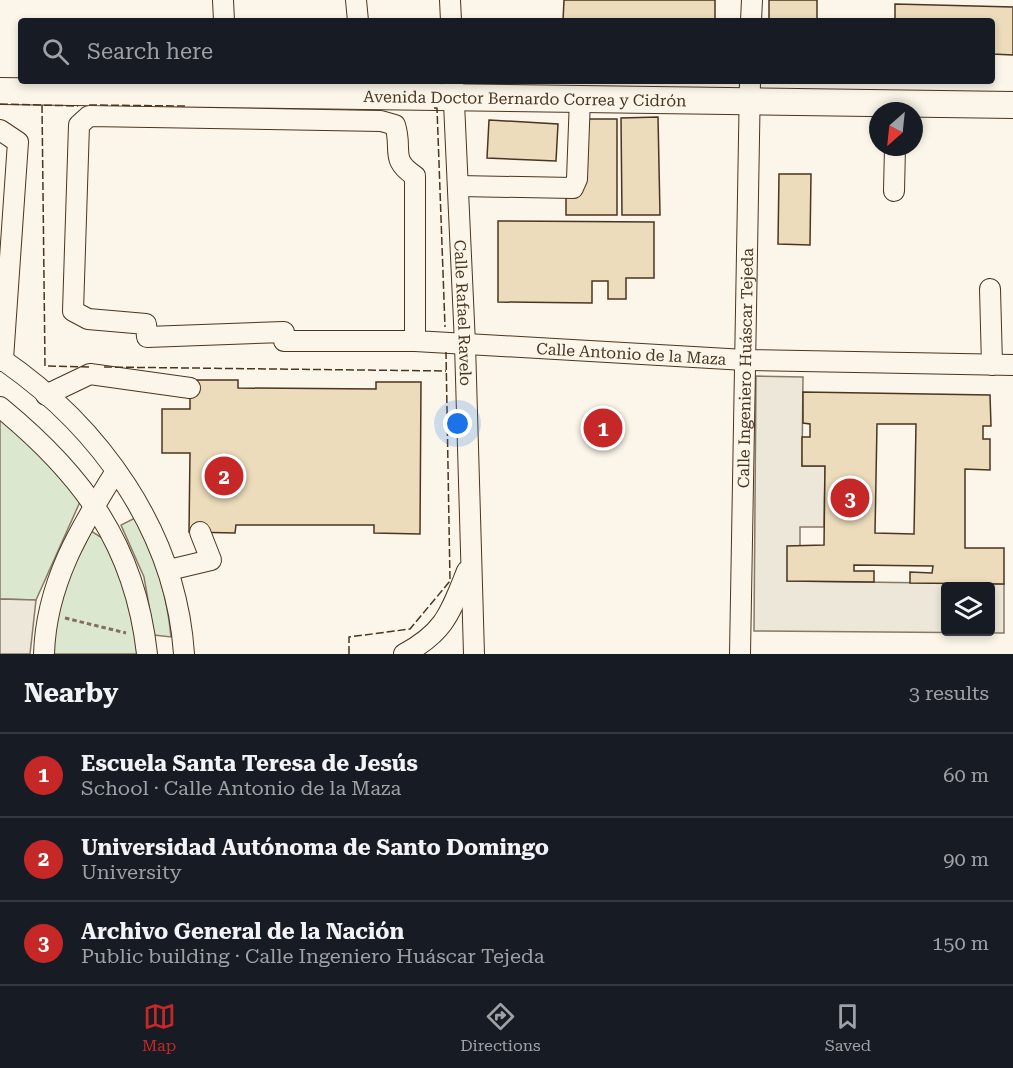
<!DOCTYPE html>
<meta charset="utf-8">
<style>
body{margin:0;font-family:"Roboto Serif",serif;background:#242831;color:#f1f3f6}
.controls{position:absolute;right:18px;bottom:18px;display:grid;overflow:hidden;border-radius:6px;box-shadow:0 3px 9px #0003}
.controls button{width:54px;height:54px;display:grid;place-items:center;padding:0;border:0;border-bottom:2px solid #363941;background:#171b24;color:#f1f3f6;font:30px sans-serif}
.compass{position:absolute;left:869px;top:102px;width:54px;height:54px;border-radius:50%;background:#171b24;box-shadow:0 3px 9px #0003;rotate:207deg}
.you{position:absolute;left:458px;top:424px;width:21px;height:21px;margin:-15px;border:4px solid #fff;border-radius:50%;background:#1a73e8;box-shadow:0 0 0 9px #1a73e833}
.badge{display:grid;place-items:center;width:39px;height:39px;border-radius:50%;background:#c62828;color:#fff;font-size:20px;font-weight:700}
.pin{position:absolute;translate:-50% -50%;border:3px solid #fff;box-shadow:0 2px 6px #0006}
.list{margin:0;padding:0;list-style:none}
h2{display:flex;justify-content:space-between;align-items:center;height:78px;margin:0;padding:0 24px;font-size:26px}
h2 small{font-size:20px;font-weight:400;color:#9ea1a6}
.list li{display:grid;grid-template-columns:39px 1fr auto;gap:18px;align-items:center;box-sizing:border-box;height:84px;padding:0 24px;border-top:2px solid #363941}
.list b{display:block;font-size:22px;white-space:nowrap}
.list p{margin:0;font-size:20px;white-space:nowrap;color:#9ea1a6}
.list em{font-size:20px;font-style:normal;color:#9ea1a6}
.icon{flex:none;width:33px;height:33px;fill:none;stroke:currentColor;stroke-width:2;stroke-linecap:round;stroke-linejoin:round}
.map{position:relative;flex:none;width:1013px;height:654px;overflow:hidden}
.search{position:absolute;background:#171b24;box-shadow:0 3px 9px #0003;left:18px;right:18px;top:18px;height:66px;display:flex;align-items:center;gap:15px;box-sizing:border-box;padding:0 21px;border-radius:6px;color:#9ea1a6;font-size:22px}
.sheet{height:330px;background:#171b24}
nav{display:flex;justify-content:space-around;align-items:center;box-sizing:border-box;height:84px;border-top:2px solid #363941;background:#171b24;font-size:16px;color:#9ea1a6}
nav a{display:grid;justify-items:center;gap:3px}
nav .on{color:#c62828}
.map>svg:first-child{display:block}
.green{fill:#dce7d0;stroke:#887966;stroke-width:1.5}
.parking{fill:#ede7d9;stroke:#887966;stroke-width:1.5;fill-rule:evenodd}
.building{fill:#ecdcbc;stroke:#4a3520;stroke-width:1.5;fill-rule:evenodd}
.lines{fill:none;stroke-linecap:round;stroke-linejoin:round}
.minor-casing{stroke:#4a3520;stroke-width:22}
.major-casing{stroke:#4a3520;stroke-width:28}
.path{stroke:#7f6f5c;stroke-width:3;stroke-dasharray:4.5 3;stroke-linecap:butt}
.minor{stroke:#fbf6e9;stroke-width:20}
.major{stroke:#fbf6e9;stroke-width:26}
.fence{stroke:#4a3520;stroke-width:1.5;stroke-dasharray:8 3;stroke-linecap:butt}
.labels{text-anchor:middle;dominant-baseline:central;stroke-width:4.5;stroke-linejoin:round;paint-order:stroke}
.street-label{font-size:16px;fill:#4a3520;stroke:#fbf6e9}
</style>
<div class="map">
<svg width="1013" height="654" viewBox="0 0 1013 654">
<rect width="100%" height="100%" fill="#fbf6e9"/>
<!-- green -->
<path class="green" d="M0,419L84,493L36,600L0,599Z
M137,517C155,555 167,594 171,637L154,635L144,577L121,525Z
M82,525L102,538L122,576L135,621L138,654H44Z"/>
<!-- parking -->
<path class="parking" d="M756,376L803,377L802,466H825L824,527H800V546L787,581L1004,584V633L754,631ZM946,586H990V632H946Z
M0,599L36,600L30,654H0Z"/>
<!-- building -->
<path class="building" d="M564,0H715V21H563Z
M769,0H817V21H769Z
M895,4L1013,7V55L992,54V21H895Z
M658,117L660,215H622L621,118Z
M584,119H617V215H566V194L580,195V125Z
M489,120L558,124L556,161L487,158Z
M779,174H811L810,245L778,244Z
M498,221L654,222V278H626V299H608V281H592V303L498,302Z
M190,380H238V388L376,389V382H421L420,534L374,533V525H236L235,533L189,532L190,453H162V409H190Z
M803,392L990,395L991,426H983V439H990V470L965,469V548H1004V584L910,583V572L932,573L933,566L854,565V571H874V582L787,581V546L824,545L825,466H802V437H810V424L803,423ZM877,424H916L914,534L875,533Z"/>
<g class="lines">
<defs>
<g id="minor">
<path d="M223,0L224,21"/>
<path d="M356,0L358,21"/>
<path d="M450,0L451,21"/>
<path d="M751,21L752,0"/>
<path id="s1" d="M453,81L465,344L474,654"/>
<path d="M0,130L18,142L3,359L0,361"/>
<path d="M458,186L573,188L577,179L580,98"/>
<path d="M894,191L895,147"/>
<path d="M990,289L992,365"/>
<path id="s2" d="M415,341V176C389,159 403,150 395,125L381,121L89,116L79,125L73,311L88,319L146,324L147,337L284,332V341H415L745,360L1013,365"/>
<path d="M0,358C100,426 176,532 184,654"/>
<path d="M46,395L90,374L190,388"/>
<path d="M0,407C83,475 135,545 147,654"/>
<path d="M169,570L211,560L200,532"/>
<path d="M44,654C46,584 80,528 116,471"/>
<path d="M404,654C445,632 450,613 467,571"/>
<path id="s3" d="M740,654L750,81"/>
</g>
<g id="major">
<path id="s4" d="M0,91L1013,105"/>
</g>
</defs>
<!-- minor casing -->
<use href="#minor" class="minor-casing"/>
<!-- major casing -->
<use href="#major" class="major-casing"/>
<!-- path -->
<path class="path" d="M65,618L126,633"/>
<!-- minor -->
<use href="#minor" class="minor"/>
<!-- major -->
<use href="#major" class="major"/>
<!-- fence -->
<path class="fence" d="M0,104L78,106
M42,105L45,366L89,367
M89,105L185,106
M434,108H437L445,327
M104,367L446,371
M349,654V637L410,629L450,581L446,352"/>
</g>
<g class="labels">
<!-- street labels -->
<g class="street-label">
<text stroke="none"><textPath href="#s4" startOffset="525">Avenida Doctor Bernardo Correa y Cidrón</textPath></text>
<text stroke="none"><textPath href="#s1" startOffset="232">Calle Rafael Ravelo</textPath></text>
<text stroke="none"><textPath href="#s2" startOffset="1311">Calle Antonio de la Maza</textPath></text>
<text stroke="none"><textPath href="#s3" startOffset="286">Calle Ingeniero Huáscar Tejeda</textPath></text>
</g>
</g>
</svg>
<div class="controls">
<button><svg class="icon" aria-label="layers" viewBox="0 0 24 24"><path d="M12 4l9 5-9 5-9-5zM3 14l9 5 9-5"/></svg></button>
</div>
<svg class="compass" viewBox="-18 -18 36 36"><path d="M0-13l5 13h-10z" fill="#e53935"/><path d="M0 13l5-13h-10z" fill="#9ea1a6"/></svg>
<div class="you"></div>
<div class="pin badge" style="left:603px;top:428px">1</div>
<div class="pin badge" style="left:224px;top:476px">2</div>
<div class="pin badge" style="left:850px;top:498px">3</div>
<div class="search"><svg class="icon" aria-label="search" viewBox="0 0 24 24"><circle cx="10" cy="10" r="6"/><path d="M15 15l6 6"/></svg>Search here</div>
</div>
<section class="sheet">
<h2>Nearby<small>3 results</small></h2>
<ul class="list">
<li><span class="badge">1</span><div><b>Escuela Santa Teresa de Jesús</b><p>School · Calle Antonio de la Maza</p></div><em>60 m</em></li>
<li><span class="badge">2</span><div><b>Universidad Autónoma de Santo Domingo</b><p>University</p></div><em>90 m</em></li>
<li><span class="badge">3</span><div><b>Archivo General de la Nación</b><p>Public building · Calle Ingeniero Huáscar Tejeda</p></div><em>150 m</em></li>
</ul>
</section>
<nav>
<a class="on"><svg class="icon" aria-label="map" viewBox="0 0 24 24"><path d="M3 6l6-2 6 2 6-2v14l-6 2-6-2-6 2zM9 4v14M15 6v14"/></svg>Map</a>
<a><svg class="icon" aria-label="directions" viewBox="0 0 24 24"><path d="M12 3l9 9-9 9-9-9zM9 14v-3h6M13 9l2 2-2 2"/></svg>Directions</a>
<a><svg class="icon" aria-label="saved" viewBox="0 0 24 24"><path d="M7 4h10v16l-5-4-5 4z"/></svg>Saved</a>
</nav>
